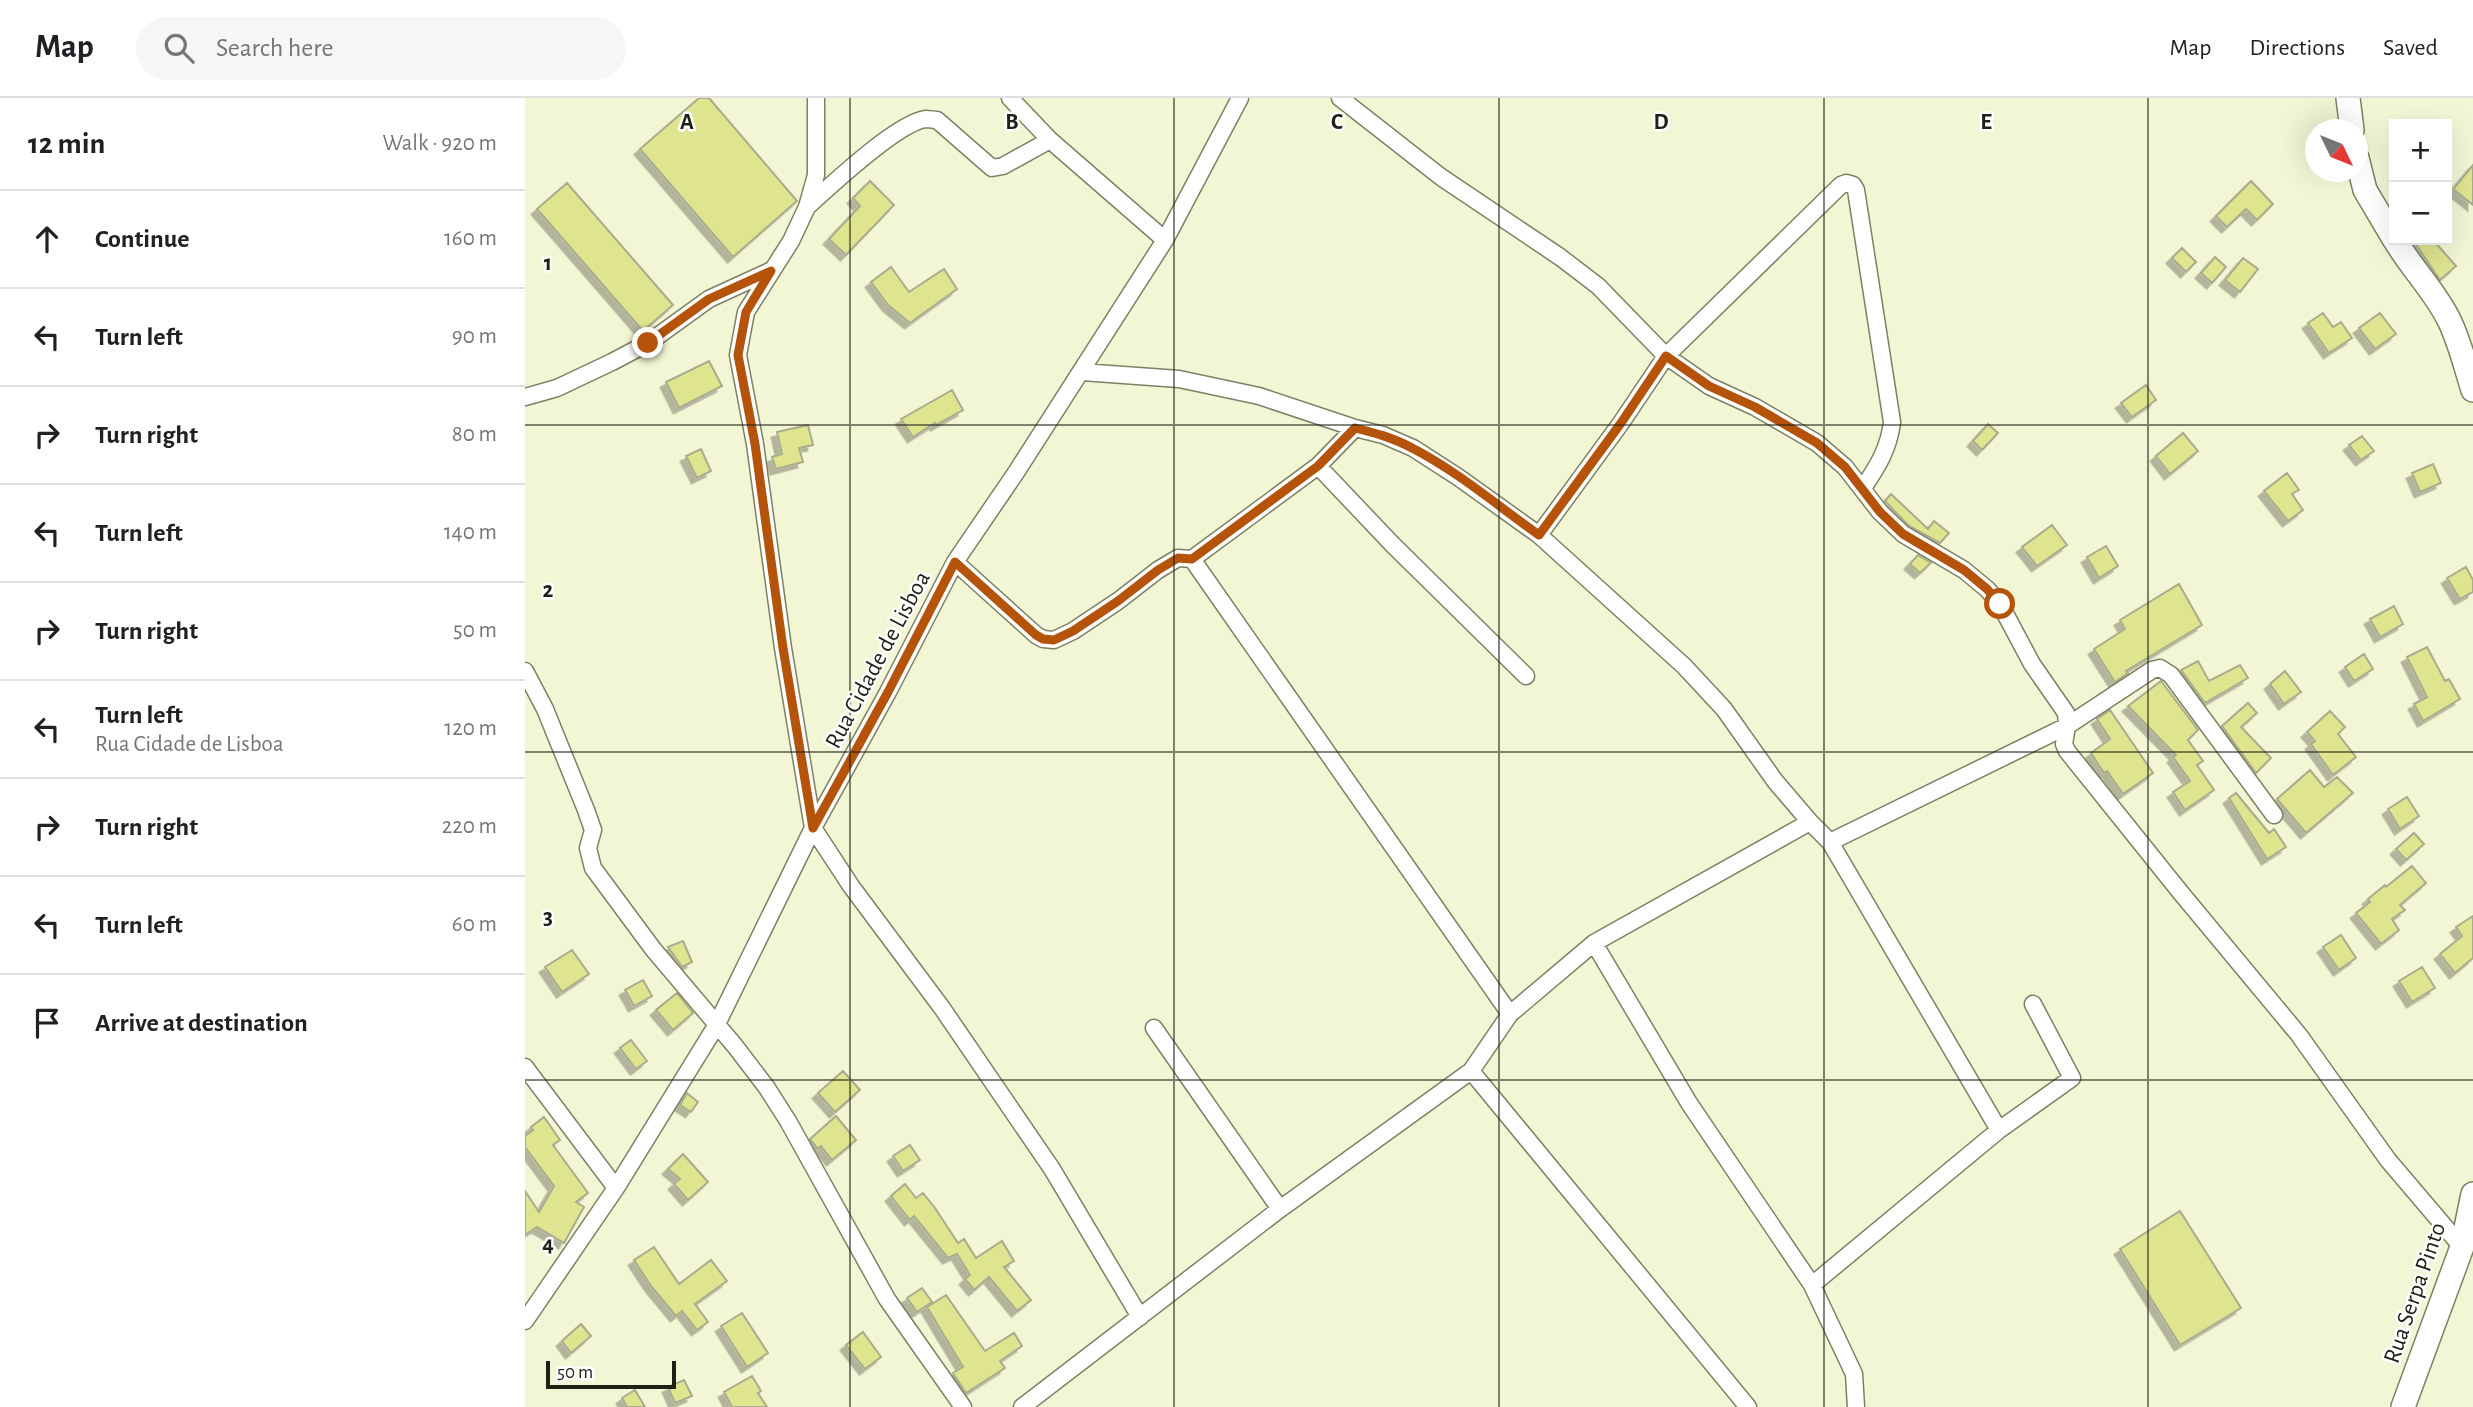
<!DOCTYPE html>
<meta charset="utf-8">
<style>
body{margin:0;font-family:"Alegreya Sans",sans-serif;background:#f6f6f6;color:#202124}
.controls{position:absolute;right:21px;top:21px;display:grid;overflow:hidden;border-radius:0px;box-shadow:0 7px 28px #0002}
.controls button{width:63px;height:63px;display:grid;place-items:center;padding:0;border:0;border-bottom:2px solid #e0e0e0;background:#fff;color:#202124;font:35px sans-serif}
.compass{position:absolute;left:1780px;top:21px;width:63px;height:63px;border-radius:50%;background:#fff;box-shadow:0 7px 28px #0002;rotate:133deg}
.scale{position:absolute;left:21px;bottom:18px;width:130px;box-sizing:border-box;padding-left:7px;border:4px solid #202115;border-top:0;font-size:19px;line-height:24px;white-space:nowrap;color:#202115;-webkit-text-stroke:5px #fff;paint-order:stroke}
.stop{position:absolute;width:21px;height:21px;margin:-16px;border:5px solid #b45309;border-radius:50%;background:#fff}
.stop.end{background:#b45309;border-color:#fff;box-shadow:0 2px 7px #0008}
.list{margin:0;padding:0;list-style:none}
h2{display:flex;justify-content:space-between;align-items:center;height:91px;margin:0;padding:0 28px;font-size:30px}
h2 small{font-size:23px;font-weight:400;color:#757577}
.list li{display:grid;grid-template-columns:46px 1fr auto;gap:21px;align-items:center;box-sizing:border-box;height:98px;padding:0 28px;border-top:2px solid #e0e0e0}
.list b{display:block;font-size:26px;white-space:nowrap}
.list p{margin:0;font-size:23px;white-space:nowrap;color:#757577}
.list em{font-size:23px;font-style:normal;color:#757577}
.icon{flex:none;width:38px;height:38px;fill:none;stroke:currentColor;stroke-width:2;stroke-linecap:round;stroke-linejoin:round}
.map{position:relative;flex:none;width:1948px;height:1309px;overflow:hidden}
header{display:flex;align-items:center;gap:42px;box-sizing:border-box;height:98px;padding:0 35px;background:#fff;border-bottom:2px solid #e0e0e0}
header strong{font-size:33px}
nav{display:flex;gap:38px;margin-inline-start:auto;font-size:24px}
.search{width:490px;height:63px;background:#f6f6f6;display:flex;align-items:center;gap:18px;box-sizing:border-box;padding:0 24px;border-radius:38px;color:#757577;font-size:26px}
main{display:flex}
aside{flex:1;background:#fff}
.map>svg:first-child{display:block}
.building{fill:#dfe48f;stroke:#a9ac8d;stroke-width:2;filter:url(#shadow)}
.lines{fill:none;stroke-linecap:round;stroke-linejoin:round}
.street-casing{stroke:#7e8063;stroke-width:19}
.secondary-casing{stroke:#7e8063;stroke-width:26}
.street{stroke:#fff;stroke-width:16}
.secondary{stroke:#fff;stroke-width:23}
.route{stroke:#b45309;stroke-width:9}
.grid{fill:none;stroke:#202115;stroke-width:2;stroke-opacity:0.55}
.labels{text-anchor:middle;dominant-baseline:central;stroke-width:5;stroke-linejoin:round;paint-order:stroke}
.street-label{font-size:24px;fill:#202115;stroke:#fff}
.grid-label{font-size:23px;text-anchor:middle;font-weight:bold;fill:#202115;stroke:#fff;stroke-width:5;stroke-linejoin:round;paint-order:stroke}
</style>
<header>
<strong>Map</strong>
<div class="search"><svg class="icon" aria-label="search" viewBox="0 0 24 24"><circle cx="10" cy="10" r="6"/><path d="M15 15l6 6"/></svg>Search here</div>
<nav><a>Map</a><a>Directions</a><a>Saved</a></nav>
</header>
<main>
<aside>
<h2>12 min<small>Walk · 920 m</small></h2>
<ul class="list">
<li><svg class="icon" aria-label="ahead" viewBox="0 0 24 24"><path d="M12 20V5M6 11l6-6 6 6"/></svg><div><b>Continue</b></div><em>160 m</em></li>
<li><svg class="icon" aria-label="left" viewBox="0 0 24 24"><path d="M17 20v-9H6M10 6l-5 5 5 5"/></svg><div><b>Turn left</b></div><em>90 m</em></li>
<li><svg class="icon" aria-label="right" viewBox="0 0 24 24"><path d="M7 20v-9h11M14 6l5 5-5 5"/></svg><div><b>Turn right</b></div><em>80 m</em></li>
<li><svg class="icon" aria-label="left" viewBox="0 0 24 24"><path d="M17 20v-9H6M10 6l-5 5 5 5"/></svg><div><b>Turn left</b></div><em>140 m</em></li>
<li><svg class="icon" aria-label="right" viewBox="0 0 24 24"><path d="M7 20v-9h11M14 6l5 5-5 5"/></svg><div><b>Turn right</b></div><em>50 m</em></li>
<li><svg class="icon" aria-label="left" viewBox="0 0 24 24"><path d="M17 20v-9H6M10 6l-5 5 5 5"/></svg><div><b>Turn left</b><p>Rua Cidade de Lisboa</p></div><em>120 m</em></li>
<li><svg class="icon" aria-label="right" viewBox="0 0 24 24"><path d="M7 20v-9h11M14 6l5 5-5 5"/></svg><div><b>Turn right</b></div><em>220 m</em></li>
<li><svg class="icon" aria-label="left" viewBox="0 0 24 24"><path d="M17 20v-9H6M10 6l-5 5 5 5"/></svg><div><b>Turn left</b></div><em>60 m</em></li>
<li><svg class="icon" aria-label="arrive" viewBox="0 0 24 24"><path d="M6 21V4h12l-3 4 3 4H6"/></svg><div><b>Arrive at destination</b></div></li>
</ul>
</aside>
<div class="map">
<svg width="1948" height="1309" viewBox="0 0 1948 1309">
<defs>
<filter id="shadow"><feDropShadow dx="-5.5" dy="5.5" stdDeviation="0" flood-color="#0004"/></filter>
</defs>
<rect width="100%" height="100%" fill="#f3f6d5"/>
<!-- building -->
<path class="building" d="M174,0H184L272,103L208,159L115,51Z
M1948,67V107L1928,91Z
M345,83L369,107L321,157L304,141L335,108L328,100Z
M1726,83L1748,106L1732,122L1721,111L1702,129L1691,118Z
M42,85L148,207L118,233L12,111Z
M1888,142H1908L1931,168L1915,182Z
M1657,150L1671,164L1661,174L1647,160Z
M1690,159L1701,169L1687,185L1676,175Z
M1718,160L1733,171L1715,194L1700,182Z
M366,169L384,194L419,171L432,191L385,225L363,207L346,184Z
M1798,215L1808,229L1816,224L1827,240L1804,255L1783,225Z
M1855,215L1871,236L1850,251L1834,230Z
M184,263L197,288L154,310L141,284Z
M1621,287L1631,302L1607,319L1596,305Z
M427,292L438,312L411,327L410,325L388,339L376,321Z
M1463,326L1473,335L1457,352L1448,343Z
M283,327L288,347L274,350L278,364L251,371L247,359L257,356L252,334Z
M1658,335L1673,353L1645,376L1631,358Z
M1837,338L1849,353L1836,362L1824,347Z
M176,351L186,373L172,380L161,358Z
M1908,366L1916,385L1895,394L1887,375Z
M1762,375L1774,392L1767,396L1778,412L1763,423L1739,393Z
M1366,396L1403,431L1409,423L1424,435L1415,445L1384,428L1360,403Z
M1527,427L1542,447L1512,468L1497,449Z
M1581,448L1593,468L1574,480L1562,459Z
M1393,457L1406,465L1395,475L1385,466Z
M1941,469L1948,482V494L1935,501L1922,480Z
M1654,486L1677,527L1601,573L1603,575L1590,584L1569,551L1600,531L1595,522Z
M1869,508L1878,526L1855,539L1845,521Z
M1902,549L1920,583L1924,581L1935,601L1898,623L1889,606L1902,599L1882,559Z
M1839,556L1848,571L1829,583L1820,569Z
M1673,563L1684,583L1715,567L1723,580L1680,605L1656,572Z
M1760,573L1776,594L1759,606L1745,586Z
M1636,583L1673,632L1663,642L1678,663L1672,667L1689,692L1660,712L1648,694L1665,683L1648,659L1651,657L1603,608Z
M1723,605L1732,615L1716,629L1746,660L1731,675L1697,628Z
M1585,612L1628,675L1598,696L1582,673L1579,675L1566,655L1585,641L1572,621Z
M1805,613L1820,629L1813,636L1831,659L1808,677L1786,646L1790,643L1782,634Z
M1785,672L1799,689L1812,679L1828,695L1781,735L1752,701Z
M1711,695L1744,735L1749,731L1761,749L1742,761L1704,700Z
M1882,699L1894,718L1875,731L1863,711Z
M1889,735L1899,746L1881,762L1871,751Z
M1887,768L1901,785L1875,807L1880,812L1867,821L1874,832L1856,846L1831,815L1845,804L1843,801L1860,787L1861,789Z
M1948,818V860L1930,875L1915,856L1937,838L1931,829Z
M1816,837L1831,860L1814,872L1798,849Z
M158,843L167,864L157,869L143,849Z
M47,852L64,876L37,894L20,869Z
M1897,869L1910,890L1887,904L1874,883Z
M118,882L127,898L109,908L100,892Z
M152,895L168,915L148,932L131,912Z
M106,942L122,963L111,971L95,950Z
M318,973L335,992L310,1014L293,995Z
M162,995L173,1004L166,1014L155,1007Z
M311,1018L331,1042L307,1062L296,1048L293,1051L285,1041Z
M19,1019L35,1042L28,1047L63,1095L51,1104L59,1109L39,1145L12,1129L0,1137V1093L14,1114L29,1088L0,1049V1038L8,1032L6,1029Z
M385,1047L395,1062L378,1073L368,1058Z
M158,1056L183,1084L163,1102L149,1086L155,1081L143,1071Z
M380,1086L391,1100L398,1095L410,1110L433,1145L439,1141L451,1160L477,1143L489,1163L479,1169L506,1202L492,1213L464,1179L449,1192L440,1181L445,1177L432,1156L423,1160L389,1118L385,1122L366,1098Z
M1655,1113L1716,1210L1655,1247L1595,1151Z
M129,1149L154,1186L186,1162L202,1183L170,1206L183,1224L172,1232L157,1213L151,1218L126,1188L109,1162Z
M397,1190L407,1204L392,1214L382,1200Z
M421,1197L460,1253L489,1235L497,1248L475,1263L480,1270L441,1295L428,1275L438,1269L402,1209Z
M217,1215L243,1255L222,1269L196,1228Z
M56,1226L66,1238L46,1255L37,1243Z
M338,1234L356,1259L340,1271L321,1247Z
M227,1278L236,1293L233,1295L242,1309H207L199,1294Z
M159,1282L167,1298L150,1305L143,1289Z
M110,1292L120,1309H102L97,1300Z"/>
<g class="lines">
<defs>
<path id="street" d="M291,0V77L282,109L266,143L221,214L213,257L230,346L258,550L288,730L326,788L417,910L527,1071L615,1219
M485,0L525,42L640,142
M815,0L916,79L1035,159L1073,188L1141,258L1184,288L1230,309L1292,345L1320,369L1355,414L1378,436L1439,472L1462,491L1475,506L1507,566L1541,615L1542,628L1539,646L1542,653L1656,795L1774,937L1863,1062L1937,1149
M282,109C305,88 373,24 401,21C405,21 409,22 412,22L467,70L478,68L525,42
M557,274L654,281L734,298L830,330L858,337L888,350L933,379L1014,437L1159,568L1199,611L1250,683L1285,724L1305,744L1474,1032
M0,299L32,290L87,264L123,245L184,201L245,173
M793,368L867,446L1001,578
M1014,437L1096,325L1141,258L1316,87L1321,85L1328,87L1331,92L1367,324C1364,350 1353,368 1338,390
M667,461L985,916
M430,464L511,537L518,541L529,542L548,533L593,503L633,472L653,460L667,461L793,368L830,330
M0,573L20,611L61,712L68,732L63,750L68,770L128,851L210,948L242,990L263,1023L362,1201L438,1309
M1305,744L1542,628L1627,572L1635,570L1646,577L1749,717
M1069,845L1164,1005L1287,1187L1329,1276L1331,1309
M629,930L755,1111
M0,969L91,1090
M946,973L1223,1309
M1287,1187L1474,1032L1547,980L1508,906
M0,1223L91,1090L191,928L288,730L363,594L430,464L492,373L640,142L715,0
M497,1309L755,1111L946,973L985,916L1069,845L1285,724"/>
<path id="secondary" d="M1823,0L1827,32
M1832,60L1840,92L1869,141
M1870,142C1886,170 1911,194 1925,224C1935,245 1941,270 1948,292
M1878,1309L1937,1149L1948,1096"/>
</defs>
<!-- street casing -->
<use href="#street" class="street-casing"/>
<!-- secondary casing -->
<use href="#secondary" class="secondary-casing"/>
<!-- street -->
<use href="#street" class="street"/>
<!-- secondary -->
<use href="#secondary" class="secondary"/>
</g>
<g class="lines">
<!-- route -->
<path class="route" d="M123,245L184,201L246,173L221,214L213,257L230,346L258,550L288,730L363,594L430,464L511,537L518,541L529,542L548,533L593,503L633,472L653,460L667,461L793,368L830,330C850,335 869,340 887,350C932,373 973,408 1014,437L1096,325L1141,258L1184,288L1230,309L1292,345L1320,369L1355,414L1378,436L1439,472L1462,491L1475,506"/>
</g>
<!-- grid -->
<path class="grid" d="M325,0V1309M649,0V1309M974,0V1309M1299,0V1309M1623,0V1309M0,327H1948M0,654H1948M0,982H1948"/>
<g class="labels">
<!-- street labels -->
<g class="street-label">
<text transform="translate(353 562) rotate(-62)">Rua Cidade de Lisboa</text>
<text transform="translate(1890 1195) rotate(-71)">Rua Serpa Pinto</text>
</g>
</g>
<g class="grid-label">
<text x="162" y="31">A</text>
<text x="487" y="31">B</text>
<text x="812" y="31">C</text>
<text x="1136" y="31">D</text>
<text x="1461" y="31">E</text>
<text x="23" y="172">1</text>
<text x="23" y="499">2</text>
<text x="23" y="826">3</text>
<text x="23" y="1153">4</text>
</g>
</svg>
<div class="controls">
<button>+</button>
<button>−</button>
</div>
<svg class="compass" viewBox="-18 -18 36 36"><path d="M0-13l5 13h-10z" fill="#e53935"/><path d="M0 13l5-13h-10z" fill="#757577"/></svg>
<div class="scale">50 m</div>
<div class="stop" style="left:1475px;top:506px"></div>
<div class="stop end" style="left:123px;top:245px"></div>
</div>
</main>
